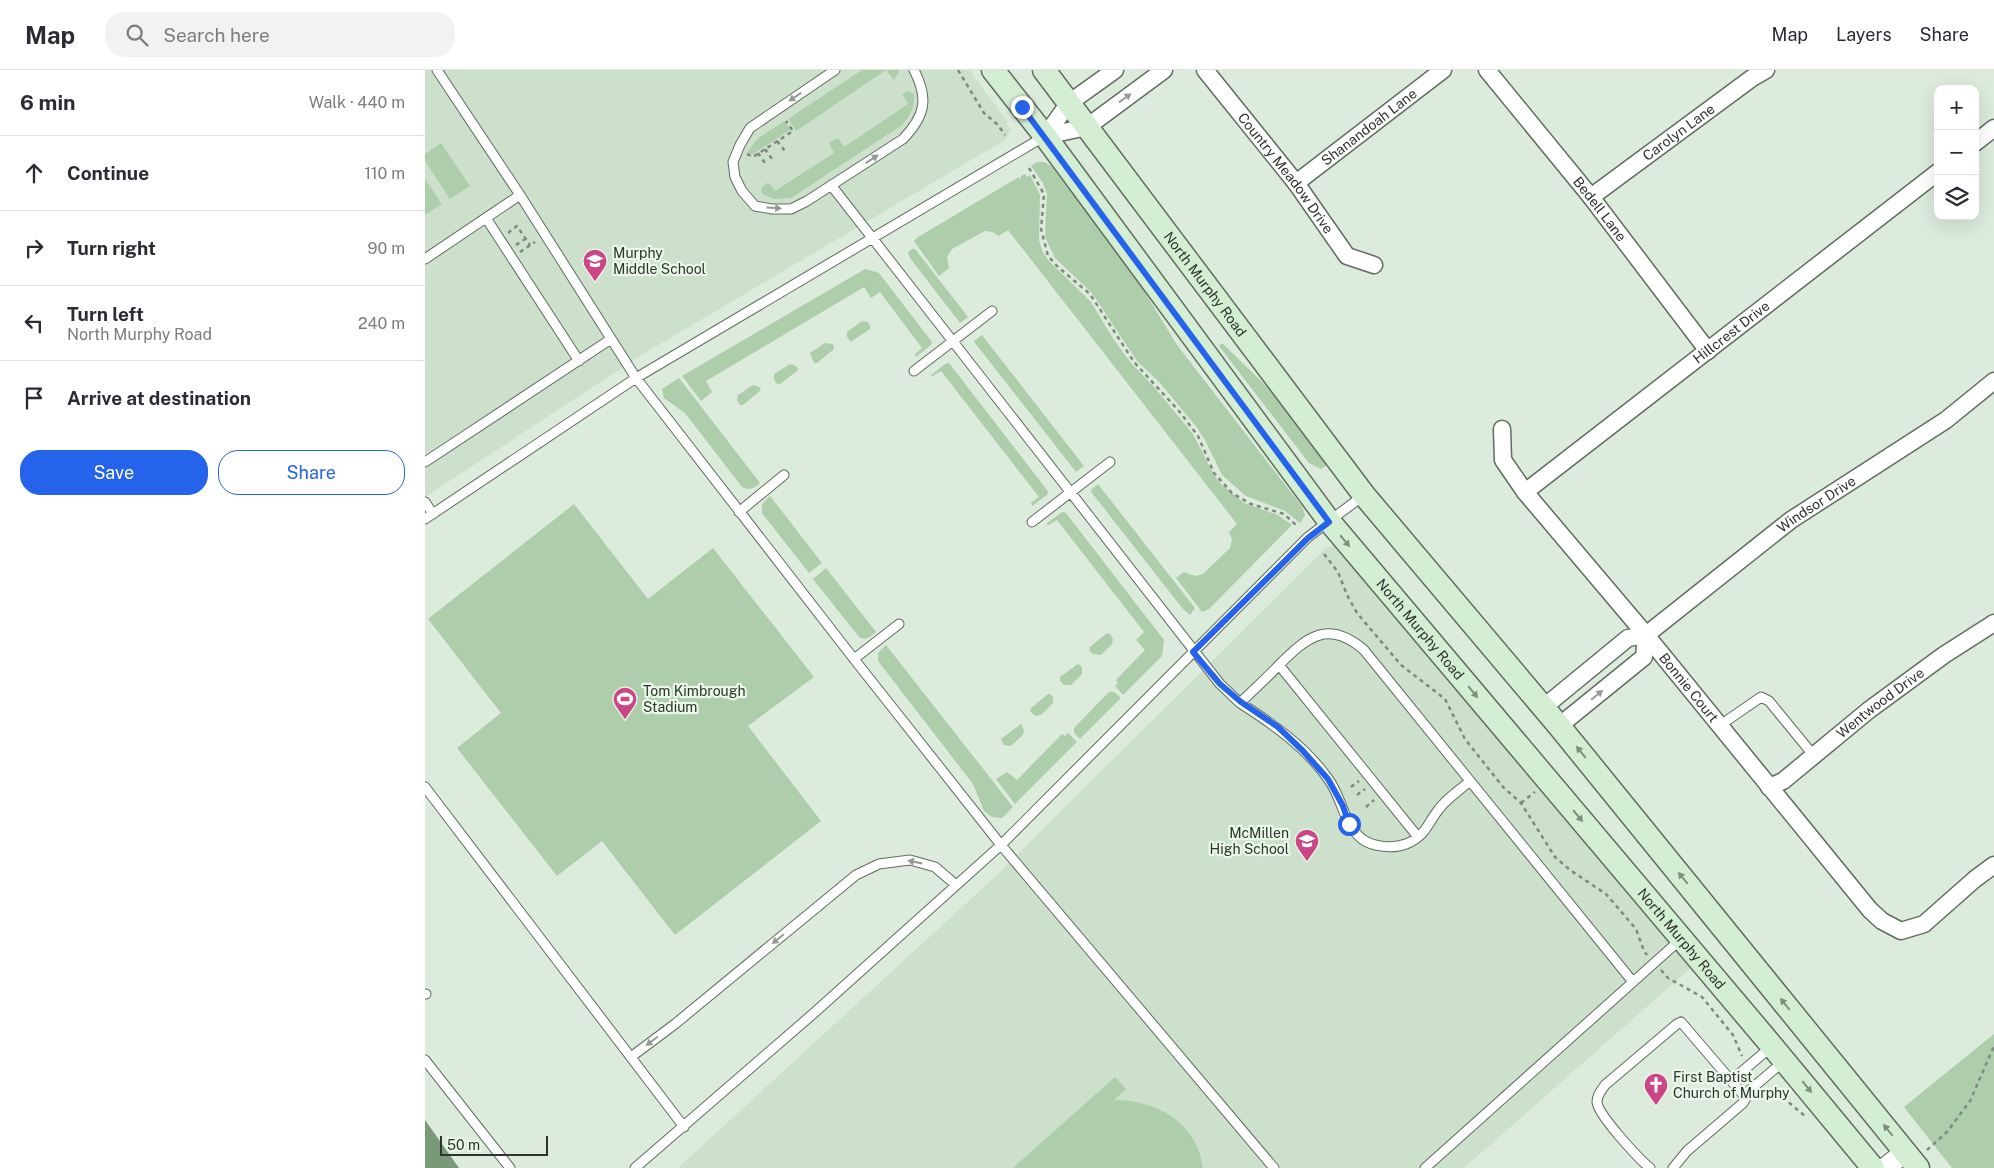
<!DOCTYPE html>
<meta charset="utf-8">
<style>
body{margin:0;font-family:"Public Sans",sans-serif;background:#f2f2f3;color:#2b2b33}
.controls{position:absolute;right:15px;top:15px;display:grid;overflow:hidden;border-radius:10px;box-shadow:0 5px 20px #0002}
.controls button{width:45px;height:45px;display:grid;place-items:center;padding:0;border:0;border-bottom:1px solid #e1e1e2;background:#fff;color:#2b2b33;font:25px sans-serif}
.scale{position:absolute;left:15px;bottom:12px;width:108px;box-sizing:border-box;padding-left:5px;border:2px solid #2e332d;border-top:0;font-size:14px;line-height:18px;white-space:nowrap;color:#2e332d;-webkit-text-stroke:4px #e9f8e8;paint-order:stroke}
.stop{position:absolute;width:15px;height:15px;margin:-11px;border:4px solid #2563eb;border-radius:50%;background:#fff}
.stop.end{background:#2563eb;border-color:#fff;box-shadow:0 1px 5px #0008}
.list{margin:0;padding:0;list-style:none}
h2{display:flex;justify-content:space-between;align-items:center;height:65px;margin:0;padding:0 20px;font-size:21px}
h2 small{font-size:16px;font-weight:400;color:#7c7c81}
.list li{display:grid;grid-template-columns:32px 1fr auto;gap:15px;align-items:center;box-sizing:border-box;height:75px;padding:0 20px;border-top:1px solid #e1e1e2}
.list b{display:block;font-size:19px;white-space:nowrap}
.list p{margin:0;font-size:16px;white-space:nowrap;color:#7c7c81}
.list em{font-size:16px;font-style:normal;color:#7c7c81}
.actions{display:flex;gap:10px;padding:15px 20px}
.actions a{flex:1;padding:11px 0;border:1px solid #2563eb;border-radius:20px;text-align:center;font-size:18px;color:#2563eb}
.actions .main{background:#2563eb;color:#fff}
.icon{flex:none;width:28px;height:28px;fill:none;stroke:currentColor;stroke-width:2;stroke-linecap:round;stroke-linejoin:round}
.map{position:relative;flex:none;width:1569px;height:1098px;overflow:hidden}
header{display:flex;align-items:center;gap:30px;box-sizing:border-box;height:70px;padding:0 25px;background:#fff;border-bottom:1px solid #e1e1e2}
header strong{font-size:24px}
nav{display:flex;gap:28px;margin-inline-start:auto;font-size:18px}
.search{width:350px;height:45px;background:#f2f2f3;display:flex;align-items:center;gap:12px;box-sizing:border-box;padding:0 18px;border-radius:20px;color:#7c7c81;font-size:19px}
main{display:flex}
aside{flex:1;background:#fff}
.map>svg:first-child{display:block}
.built{fill:#cce0cb}
.green{fill:#adcdab}
.water{fill:#7a9978}
.lines{fill:none;stroke-linecap:round;stroke-linejoin:round}
.service-casing{stroke:#606d60;stroke-width:11}
.minor-casing{stroke:#606d60;stroke-width:19}
.tertiary-casing{stroke:#606d60;stroke-width:22}
.secondary-casing{stroke:#606d60;stroke-width:25}
.path{stroke:#80897f;stroke-width:2.5;stroke-dasharray:4 4;stroke-linecap:butt}
.service{stroke:#fff;stroke-width:9}
.minor{stroke:#fff;stroke-width:16}
.tertiary{stroke:#fff;stroke-width:20}
.secondary{stroke:#d3eed3;stroke-width:22}
.oneway{fill:#969996}
.oneway2{fill:#809080}
.route{stroke:#2563eb;stroke-width:6}
.labels{text-anchor:middle;dominant-baseline:central;stroke-width:4.5;stroke-linejoin:round;paint-order:stroke}
.street-label{font-size:14px;fill:#2e332d;stroke:#e9f8e8}
.poi-label{font-size:14px;fill:#2e332d;stroke:#e9f8e8;text-anchor:start}
</style>
<header>
<strong>Map</strong>
<div class="search"><svg class="icon" aria-label="search" viewBox="0 0 24 24"><circle cx="10" cy="10" r="6"/><path d="M15 15l6 6"/></svg>Search here</div>
<nav><a>Map</a><a>Layers</a><a>Share</a></nav>
</header>
<main>
<aside>
<h2>6 min<small>Walk · 440 m</small></h2>
<ul class="list">
<li><svg class="icon" aria-label="ahead" viewBox="0 0 24 24"><path d="M12 20V5M6 11l6-6 6 6"/></svg><div><b>Continue</b></div><em>110 m</em></li>
<li><svg class="icon" aria-label="right" viewBox="0 0 24 24"><path d="M7 20v-9h11M14 6l5 5-5 5"/></svg><div><b>Turn right</b></div><em>90 m</em></li>
<li><svg class="icon" aria-label="left" viewBox="0 0 24 24"><path d="M17 20v-9H6M10 6l-5 5 5 5"/></svg><div><b>Turn left</b><p>North Murphy Road</p></div><em>240 m</em></li>
<li><svg class="icon" aria-label="arrive" viewBox="0 0 24 24"><path d="M6 21V4h12l-3 4 3 4H6"/></svg><div><b>Arrive at destination</b></div></li>
</ul>
<div class="actions"><a class="main">Save</a><a>Share</a></div>
</aside>
<div class="map">
<svg width="1569" height="1098" viewBox="0 0 1569 1098">
<rect width="100%" height="100%" fill="#dcebdb"/>
<!-- built -->
<path class="built" d="M0,0H544L582,51L585,61L580,70L218,284L0,427Z
M912,473L1270,894L1039,1098H253L573,804L901,478Z"/>
<!-- green -->
<path class="green" d="M437,0H473L474,2L469,10L461,0L371,61L363,49Z
M483,21L489,24C490,37 485,46 477,55L366,128L349,129L337,124L336,118L342,113L345,114L350,121L409,83L404,73L413,68L419,77L483,34L477,24Z
M360,51L365,60L328,84L322,83L332,69Z
M16,73L45,116L25,129L0,91V84Z
M612,92H619L626,96L708,203L752,275L878,438L880,445L875,453L860,441L821,426L797,405L780,370L770,355L735,313L712,291L667,223L630,188L620,167L622,124L618,113L606,96Z
M600,104L602,107L605,105L615,125L614,170L618,183L625,192L666,232L689,270L706,293L729,317L768,364L789,405L796,414L819,433L853,445L867,455L784,539L777,542L751,508L759,502L770,506L778,504L805,478L807,470L804,462L812,454L583,160L574,166L567,162L560,161L527,179L522,187L524,198L514,206L489,171L493,167L594,107L596,109V106Z
M0,109L17,134L0,145Z
M487,179H490L543,247L535,253L485,188L483,182Z
M440,199L454,203L507,272L506,275L491,287L490,284L497,278L455,222L446,228L439,217L281,311L287,322L276,331L257,306Z
M437,251L443,252L446,258L426,272L422,267V262Z
M557,265L659,396L651,402L550,273L549,271Z
M400,273L408,274L409,279L392,293H389L385,283Z
M797,273L861,335L901,390L902,395L896,399L884,393L794,276Z
M524,293L622,420L623,424L607,436L606,433L614,427L516,301L508,306H505L520,294Z
M365,294L371,296L373,299L372,301L355,314H352L349,309V304Z
M254,308L335,413C329,418 325,421 317,417L260,343L239,328L237,319Z
M328,315L334,317L336,320L318,335H315L312,330L313,325Z
M673,414L770,538L765,545L758,539L667,423L666,420Z
M345,426L397,493L384,503L337,443V434Z
M149,434L223,529L288,478L389,607L323,656L396,751L250,865L177,771L132,806L32,678L76,643L3,549Z
M637,442L641,443L739,570L737,586L698,625L690,616L693,613L691,610L720,580L711,570L719,562L632,450L624,455L621,454Z
M401,498L451,562C445,567 441,571 434,567L388,509Z
M682,563L685,564L688,569L687,574L676,585L668,584L664,580L665,577Z
M461,575L588,737L577,748L567,747L559,741L548,714L453,591V583Z
M653,594L657,597V604L646,615H639L635,611V607Z
M684,622H689L696,628L655,669L649,663V658Z
M623,624H625L628,627V633L616,645L610,646L605,641L606,638Z
M596,654L599,660L598,665L586,676L579,675L576,669Z
M643,663L652,672L590,734L571,709L582,702L592,710L637,664L640,666Z
M1569,964V1098H1527L1479,1037Z
M690,1007L701,1019L689,1030C731,1030 772,1052 778,1098H588Z"/>
<!-- water -->
<path class="water" d="M0,1050L34,1098H0Z"/>
<g class="lines">
<defs>
<path id="service" d="M12,0L95,125L211,308L429,589L576,775L849,1098
M410,0L325,58L315,75L308,92L310,107L317,121L330,136L347,139H366L382,131L478,69C500,46 504,29 489,0
M406,115L795,614L815,633C828,620 842,608 854,595C882,567 903,549 939,580L1208,912L1000,1098
M61,148L154,291
M0,189L95,125
M489,301L567,241
M0,392L186,269
M0,432L8,444
M314,442L359,405
M0,449L211,308L620,66
M607,452L685,392
M429,589L474,554
M854,595L993,767
M815,633C848,654 881,677 904,710C917,728 919,755 937,769C948,777 968,779 981,774C1001,766 1002,754 1014,739C1022,728 1035,720 1045,711
M1294,656L1336,627L1344,631L1389,686
M0,717L259,1057
M1208,912L1256,869
M0,924H1
M206,987L250,954L431,805L454,794L485,790L510,797L531,815
M0,990L85,1098
M1307,1010L1347,976
M1319,1025L1359,991
M210,1098L389,943L576,775L883,467L939,425
M1225,1098C1214,1089 1173,1045 1172,1032C1172,1025 1176,1021 1180,1015L1252,954L1256,952L1321,1028L1318,1033L1262,1081L1248,1098"/>
<g id="minor">
<path id="s1" d="M780,0L871,113L922,186L949,195"/>
<path id="s2" d="M1062,0L1166,127L1283,281"/>
<path d="M620,66L662,57L739,0"/>
<path d="M620,66L644,33L690,0"/>
<path d="M1550,73L1569,58"/>
<path id="s3" d="M871,113L1018,0"/>
<path id="s4" d="M1166,127L1327,8L1341,0"/>
<path id="s5" d="M1077,359L1078,390L1100,422L1221,565L1445,840L1457,851L1476,861L1499,854L1550,809L1569,795"/>
<path id="s6" d="M1100,422L1513,102"/>
<path id="s7" d="M1119,637L1203,568L1221,565L1366,450L1521,350L1569,311"/>
<path d="M1134,656L1219,587L1221,565"/>
<path id="s8" d="M1344,717L1358,711L1444,640L1519,585L1569,553"/>
</g>
<path id="tertiary" d="M1460,1098L1480,1082"/>
<g id="secondary">
<path id="s9" d="M568,0L620,66L904,451L1347,976L1448,1098"/>
<path id="s10" d="M619,0L939,425L1134,656L1493,1098"/>
</g>
</defs>
<!-- service casing -->
<use href="#service" class="service-casing"/>
<!-- minor casing -->
<use href="#minor" class="minor-casing"/>
<!-- tertiary casing -->
<use href="#tertiary" class="tertiary-casing"/>
<!-- secondary casing -->
<use href="#secondary" class="secondary-casing"/>
<!-- path -->
<path class="path" d="M533,0L559,43L573,55L580,65
M352,71L360,81
M340,79L347,89
M333,83L340,93
M322,84L328,87L368,61L361,51
M604,98L619,124L616,159L623,186L633,197L665,224L709,292L754,341L773,366L789,403L807,423L826,434L859,444L871,455
M83,163L92,156L105,175
M91,175L101,168
M95,182L110,172
M899,484L913,502L922,525L932,543L976,595L1020,629L1040,669L1078,717L1096,733L1130,787L1145,800L1181,824L1211,859L1219,881L1222,885
M926,717L934,711
M932,725L940,719
M1096,733L1110,722
M941,737L949,730
M1236,900L1243,908L1277,927L1308,965L1317,986
M1344,1019L1361,1030L1381,1047
M1502,1080L1522,1062L1545,1031L1569,976"/>
<!-- service -->
<use href="#service" class="service"/>
<!-- minor -->
<use href="#minor" class="minor"/>
<!-- tertiary -->
<use href="#tertiary" class="tertiary"/>
<!-- secondary -->
<use href="#secondary" class="secondary"/>
</g>
<!-- one-way arrows -->
<defs><path id="oneway-solid" d="M-6-.8H1V-3.2L6.5 0L1 3.2V.8H-6Z" transform="scale(1.25)"/></defs>
<g class="oneway">
<use href="#oneway-solid" transform="translate(370 27) rotate(146)"/>
<use href="#oneway-solid" transform="translate(700 28) rotate(-36)"/>
<use href="#oneway-solid" transform="translate(447 89) rotate(-33)"/>
<use href="#oneway-solid" transform="translate(349 138) rotate(3)"/>
<use href="#oneway-solid" transform="translate(1172 625) rotate(-39)"/>
<use href="#oneway-solid" transform="translate(490 792) rotate(-168)"/>
<use href="#oneway-solid" transform="translate(353 869) rotate(141)"/>
<use href="#oneway-solid" transform="translate(227 971) rotate(143)"/>
</g>
<g class="oneway2">
<use href="#oneway-solid" transform="translate(920 471) rotate(50)"/>
<use href="#oneway-solid" transform="translate(1048 622) rotate(50)"/>
<use href="#oneway-solid" transform="translate(1156 682) rotate(-129)"/>
<use href="#oneway-solid" transform="translate(1153 746) rotate(50)"/>
<use href="#oneway-solid" transform="translate(1258 808) rotate(-129)"/>
<use href="#oneway-solid" transform="translate(1360 934) rotate(-129)"/>
<use href="#oneway-solid" transform="translate(1382 1017) rotate(51)"/>
<use href="#oneway-solid" transform="translate(1463 1060) rotate(-129)"/>
</g>
<g class="lines">
<!-- route -->
<path class="route" d="M597,37L904,452L883,468L768,582L795,614L816,632L853,657L878,681L903,709L918,736L924,754"/>
</g>
<!-- icons -->
<defs>
<symbol id="school-pin" viewBox="-11 -11 22 30"><path d="M0 17L-7.5 6A9.5 9.5 0 1 1 7.5 6Z" fill="#cb4587" stroke="#e9f8e8"/><path d="M0-5L7-2L0 1L-7-2ZM-4 1L0 2.5L4 1V4Q0 6-4 4Z" fill="#fff"/></symbol>
<symbol id="stadium-pin" viewBox="-11 -11 22 30"><path d="M0 17L-7.5 6A9.5 9.5 0 1 1 7.5 6Z" fill="#cb4587" stroke="#e9f8e8"/><path d="M0-5a6.5 5 0 1 0 0 10a6.5 5 0 1 0 0-10ZM-3.5-1.8h7v3.6h-7Z" fill="#fff"/></symbol>
<symbol id="church-pin" viewBox="-11 -11 22 30"><path d="M0 17L-7.5 6A9.5 9.5 0 1 1 7.5 6Z" fill="#cb4587" stroke="#e9f8e8"/><path d="M-1.2-6h2.4v3.5h3.3v2.4h-3.3V6h-2.4V-.1h-3.3v-2.4h3.3Z" fill="#fff"/></symbol>
</defs>
<g fill-rule="evenodd">
<use href="#school-pin" x="156" y="177" width="28" height="38"/>
<use href="#stadium-pin" x="186" y="615" width="28" height="38"/>
<use href="#school-pin" x="868" y="757" width="28" height="38"/>
<use href="#church-pin" x="1217" y="1001" width="28" height="38"/>
</g>
<g class="labels">
<!-- street labels -->
<g class="street-label">
<text stroke="none"><textPath href="#s3" startOffset="92">Shanandoah Lane</textPath></text>
<text stroke="none"><textPath href="#s4" startOffset="109">Carolyn Lane</textPath></text>
<text stroke="none"><textPath href="#s1" startOffset="131">Country Meadow Drive</textPath></text>
<text stroke="none"><textPath href="#s2" startOffset="179">Bedell Lane</textPath></text>
<text stroke="none"><textPath href="#s10" startOffset="268">North Murphy Road</textPath></text>
<text stroke="none"><textPath href="#s6" startOffset="261">Hillcrest Drive</textPath></text>
<text stroke="none"><textPath href="#s7" startOffset="342">Windsor Drive</textPath></text>
<text stroke="none"><textPath href="#s9" startOffset="704">North Murphy Road</textPath></text>
<text stroke="none"><textPath href="#s5" startOffset="325">Bonnie Court</textPath></text>
<text stroke="none"><textPath href="#s8" startOffset="140">Wentwood Drive</textPath></text>
<text stroke="none"><textPath href="#s9" startOffset="1109">North Murphy Road</textPath></text>
</g>
<!-- poi labels -->
<g class="poi-label">
<text x="188" y="183">Murphy<tspan x="188" dy="16">Middle School</tspan></text>
<text x="218" y="621">Tom Kimbrough<tspan x="218" dy="16">Stadium</tspan></text>
<text x="864" y="763" text-anchor="end">McMillen<tspan x="864" dy="16">High School</tspan></text>
<text x="1248" y="1007">First Baptist<tspan x="1248" dy="16">Church of Murphy</tspan></text>
</g>
</g>
</svg>
<div class="controls">
<button>+</button>
<button>−</button>
<button><svg class="icon" aria-label="layers" viewBox="0 0 24 24"><path d="M12 4l9 5-9 5-9-5zM3 14l9 5 9-5"/></svg></button>
</div>
<div class="scale">50 m</div>
<div class="stop" style="left:924px;top:754px"></div>
<div class="stop end" style="left:597px;top:37px"></div>
</div>
</main>
